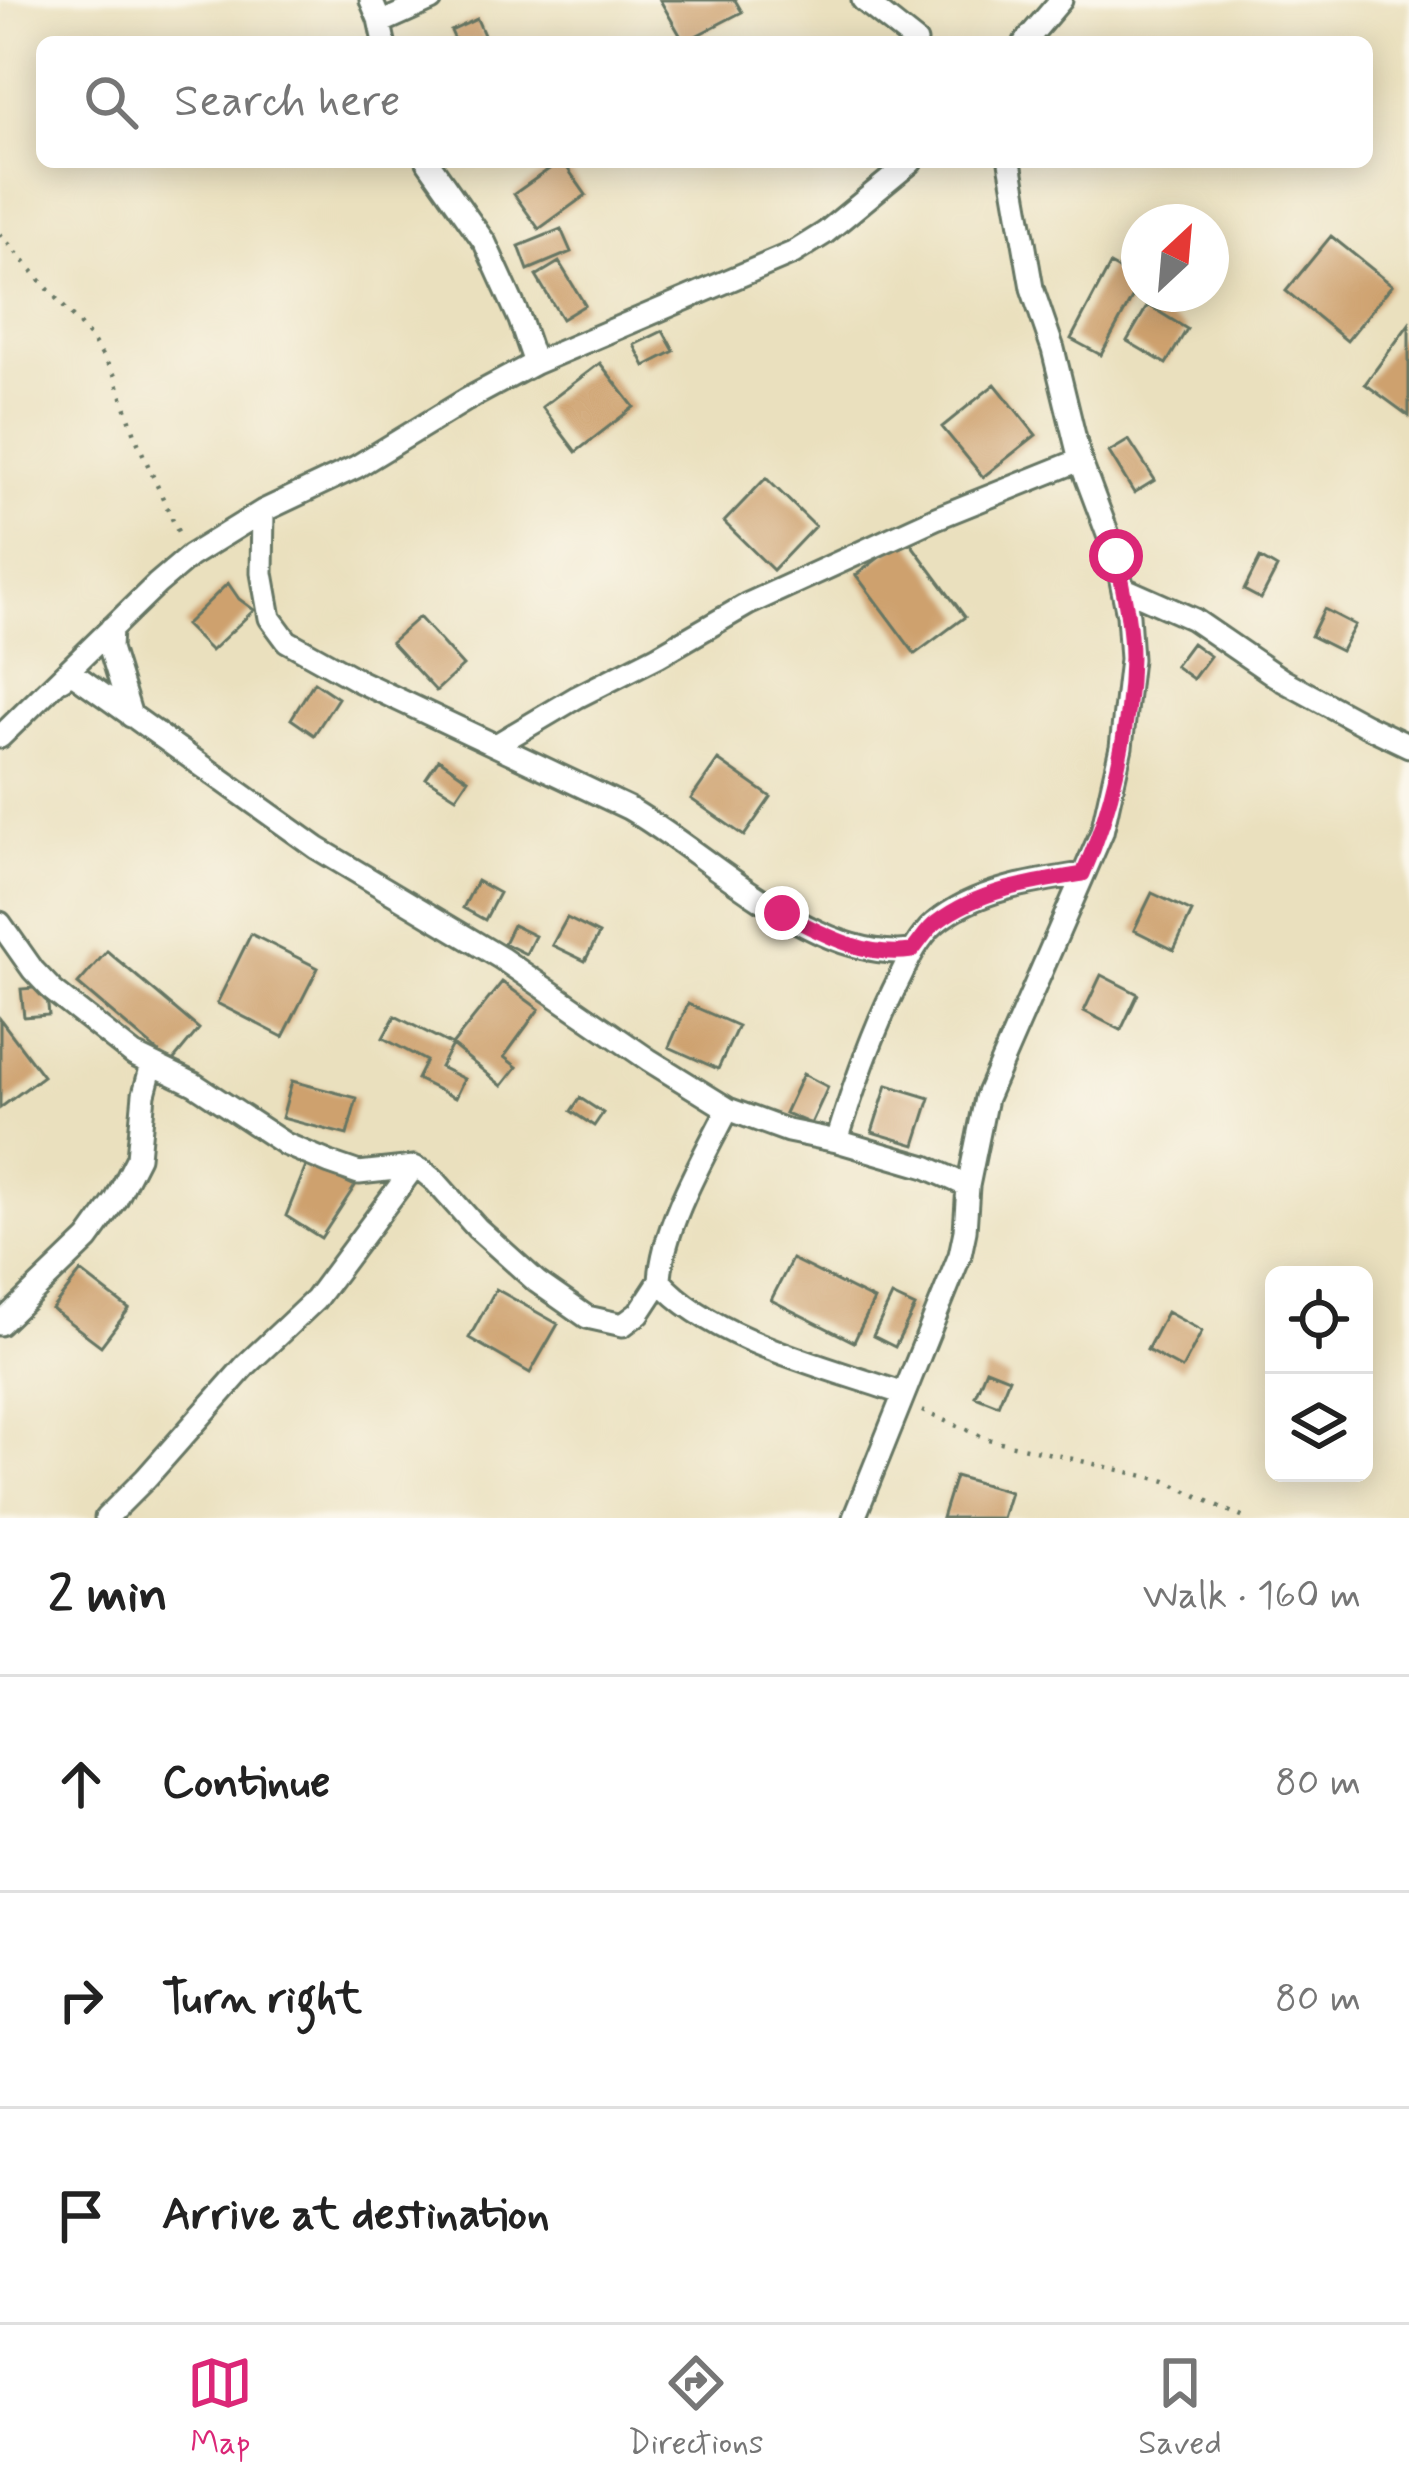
<!DOCTYPE html>
<meta charset="utf-8">
<style>
body{margin:0;font-family:Mynerve,sans-serif;background:#f2f2f2;color:#222}
.controls{position:absolute;right:36px;bottom:36px;display:grid;overflow:hidden;border-radius:18px;box-shadow:0 6px 30px #0003}
.controls button{width:108px;height:108px;display:grid;place-items:center;padding:0;border:0;border-bottom:3px solid #e0e0e0;background:#fff;color:#222;font:60px sans-serif}
.compass{position:absolute;left:1121px;top:204px;width:108px;height:108px;border-radius:50%;background:#fff;box-shadow:0 6px 30px #0003;rotate:26deg}
.stop{position:absolute;width:36px;height:36px;margin:-27px;border:9px solid #db2777;border-radius:50%;background:#fff}
.stop.end{background:#db2777;border-color:#fff;box-shadow:0 3px 12px #0008}
.list{margin:0;padding:0;list-style:none}
h2{display:flex;justify-content:space-between;align-items:center;height:156px;margin:0;padding:0 48px;font-size:51px}
h2 small{font-size:39px;font-weight:400;color:#767676}
.list li{display:grid;grid-template-columns:78px 1fr auto;gap:36px;align-items:center;box-sizing:border-box;height:216px;padding:0 48px;border-top:3px solid #e0e0e0}
.list b{display:block;font-size:45px;white-space:nowrap}
.list em{font-size:39px;font-style:normal;color:#767676}
.icon{flex:none;width:66px;height:66px;fill:none;stroke:currentColor;stroke-width:2;stroke-linecap:round;stroke-linejoin:round}
.map{position:relative;flex:none;width:1409px;height:1518px;overflow:hidden}
.search{position:absolute;background:#fff;box-shadow:0 6px 30px #0003;left:36px;right:36px;top:36px;height:132px;display:flex;align-items:center;gap:30px;box-sizing:border-box;padding:0 42px;border-radius:18px;color:#767676;font-size:45px}
.sheet{height:804px;background:#fff}
nav{display:flex;justify-content:space-around;align-items:center;box-sizing:border-box;height:168px;border-top:3px solid #e0e0e0;background:#fff;font-size:33px;color:#767676}
nav a{display:grid;justify-items:center;gap:6px}
nav .on{color:#db2777}
.map>svg:first-child{display:block}
.building{fill:#cea16e}
.lines{fill:none;stroke-linecap:round;stroke-linejoin:round}
.street-casing{stroke:#667664;stroke-width:27}
.path{stroke:#667664;stroke-width:4.5;stroke-dasharray:3 9;stroke-linecap:butt}
.street{stroke:#fff;stroke-width:21}
.route{stroke:#db2777;stroke-width:15}
</style>
<div class="map">
<svg width="1409" height="1518" viewBox="0 0 1409 1518">
<rect width="100%" height="100%" fill="#fbf7ec"/>
<filter id="ink" filterUnits="userSpaceOnUse"><feTurbulence type="fractalNoise" baseFrequency=".00833" numOctaves="2"/><feDisplacementMap in="SourceGraphic" scale="24" xChannelSelector="R" yChannelSelector="G"/><feConvolveMatrix kernelMatrix="1 2 1 2 8 2 1 2 1" color-interpolation-filters="sRGB"/></filter>
<filter id="wash" filterUnits="userSpaceOnUse"><feTurbulence type="fractalNoise" baseFrequency=".004" numOctaves="4" result="noise"/><feDisplacementMap in="SourceGraphic" scale="48" xChannelSelector="R" yChannelSelector="G"/><feGaussianBlur stdDeviation="2.7" result="paint"/><feColorMatrix in="noise" values="0 0 0 0 0 0 0 0 0 0 0 0 0 0 0 0 0 1.4 0 .05"/><feComposite in="paint" operator="in"/></filter>
<g filter="url(#wash)">
<rect width="100%" height="100%" fill="#eae0be"/>
<g id="blocks">
<!-- building -->
<path class="building" d="M660,0H735L742,12L684,42Z
M477,19L487,42H456L451,31Z
M559,162H563L586,195L539,229L514,194Z
M561,229L571,252L528,270L519,246Z
M1331,236L1392,285L1347,341L1286,291Z
M559,262L585,305L562,319L536,276Z
M1110,265L1139,281V285L1101,355L1071,339Z
M1148,305L1187,329L1166,364L1127,341Z
M1409,324V416L1365,384Z
M663,331L674,351L645,366L634,345Z
M600,363L634,407L576,452L542,407Z
M995,384L1036,435L983,477L942,427Z
M1129,440L1155,480L1134,493L1109,452Z
M766,478L815,526L773,570L724,522Z
M906,537L965,617L915,654L856,575Z
M1260,558L1277,568L1261,599L1244,590Z
M228,583L239,599L254,610L211,651L185,625Z
M1324,609L1355,625L1341,651L1311,636Z
M419,617L463,666L436,691L391,642Z
M1192,643L1210,656L1193,679L1175,666Z
M314,682L338,698L314,735L291,719Z
M439,759L468,779L456,797L426,778Z
M718,760L771,797L744,836L691,799Z
M477,881L499,893L485,920L463,908Z
M1152,893L1192,912L1174,950L1134,930Z
M567,918L599,934L585,961L552,945Z
M513,925L535,936L526,954L504,943Z
M251,934L318,968L283,1037L217,1003Z
M107,951L199,1029L171,1063L78,984Z
M1101,975L1138,994L1121,1030L1084,1011Z
M502,982L539,1009L504,1057L517,1067L502,1086L452,1045L440,1067L464,1079L455,1098L417,1079L426,1061L383,1038L395,1016L452,1045Z
M46,987L49,1015L24,1017L21,989Z
M688,1004L738,1026L718,1069L669,1047Z
M0,1019L43,1076L0,1108Z
M803,1074L828,1087L811,1124L785,1113Z
M292,1081L357,1098L347,1135L282,1118Z
M887,1085L930,1098L915,1145L872,1132Z
M580,1098L603,1113L594,1126L571,1111Z
M307,1164L355,1186L321,1238L286,1216Z
M792,1259L874,1300L854,1342L771,1300Z
M81,1272L129,1309L101,1346L52,1309Z
M496,1289L558,1324L530,1373L469,1338Z
M892,1296L915,1307L895,1347L873,1336Z
M1167,1312L1202,1331L1182,1369L1147,1350Z
M986,1369L1009,1378L998,1405L975,1396Z
M955,1476L1010,1492L1002,1518H942Z"/>
</g>
</g>
<g filter="url(#ink)">
<use href="#blocks" fill-opacity="0" stroke="#667664" stroke-width="3"/>
<g class="lines">
<defs>
<path id="street" d="M371,0L379,19L384,42
M863,0L916,42
M380,23L431,0
M1025,42L1061,0
M428,162L485,243L520,320L535,363
M263,511L262,573L270,618L287,641L359,681L628,808C710,855 814,963 912,951
M1123,588L1193,619L1282,680L1365,725L1409,746
M111,628L110,648L131,716
M62,679L71,672L317,848L501,958L649,1060L728,1109L788,1131L837,1141L926,1167L968,1186
M0,737L157,584L190,556L263,511L356,467L466,400L535,363L793,253L825,233L911,162
M496,745L577,697L658,656L748,604L936,518L1080,460
M0,923L33,970L53,991L134,1055L194,1084L285,1144L330,1163L359,1173L414,1167L424,1172L436,1182L477,1228L537,1282L587,1317L623,1325L639,1313L660,1281
M728,1109C704,1156 662,1228 660,1281C711,1340 830,1368 904,1394
M837,1141C854,1085 873,1030 900,977C909,958 919,937 935,923C975,890 1034,881 1083,874
M0,1324L88,1239L116,1200L138,1157L144,1094L152,1064
M106,1518L146,1478L246,1365L315,1300L414,1167
M854,1518L960,1255L965,1231L968,1186L986,1098L1102,832L1121,747L1131,659L1128,615L1116,556L1080,460L1053,349L1032,288L1010,162"/>
</defs>
<!-- street casing -->
<use href="#street" class="street-casing"/>
<!-- path -->
<path class="path" d="M0,234L90,337L114,374L138,443L179,534
M922,1411L988,1439L1166,1481L1244,1518"/>
<!-- street -->
<use href="#street" class="street"/>
</g>
</g>
<g class="lines" filter="url(#ink)">
<!-- route -->
<path class="route" d="M782,913C823,934 864,958 912,951C920,942 927,929 937,922C979,890 1033,882 1083,874C1112,809 1130,729 1131,657C1131,623 1123,590 1116,556"/>
</g>
</svg>
<div class="controls">
<button><svg class="icon" aria-label="locate" viewBox="0 0 24 24"><circle cx="12" cy="12" r="6"/><path d="M12 2v4M12 18v4M2 12h4M18 12h4"/></svg></button>
<button><svg class="icon" aria-label="layers" viewBox="0 0 24 24"><path d="M12 4l9 5-9 5-9-5zM3 14l9 5 9-5"/></svg></button>
</div>
<svg class="compass" viewBox="-18 -18 36 36"><path d="M0-13l5 13h-10z" fill="#e53935"/><path d="M0 13l5-13h-10z" fill="#767676"/></svg>
<div class="stop" style="left:1116px;top:556px"></div>
<div class="stop end" style="left:782px;top:913px"></div>
<div class="search"><svg class="icon" aria-label="search" viewBox="0 0 24 24"><circle cx="10" cy="10" r="6"/><path d="M15 15l6 6"/></svg>Search here</div>
</div>
<section class="sheet">
<h2>2 min<small>Walk · 160 m</small></h2>
<ul class="list">
<li><svg class="icon" aria-label="ahead" viewBox="0 0 24 24"><path d="M12 20V5M6 11l6-6 6 6"/></svg><div><b>Continue</b></div><em>80 m</em></li>
<li><svg class="icon" aria-label="right" viewBox="0 0 24 24"><path d="M7 20v-9h11M14 6l5 5-5 5"/></svg><div><b>Turn right</b></div><em>80 m</em></li>
<li><svg class="icon" aria-label="arrive" viewBox="0 0 24 24"><path d="M6 21V4h12l-3 4 3 4H6"/></svg><div><b>Arrive at destination</b></div></li>
</ul>
</section>
<nav>
<a class="on"><svg class="icon" aria-label="map" viewBox="0 0 24 24"><path d="M3 6l6-2 6 2 6-2v14l-6 2-6-2-6 2zM9 4v14M15 6v14"/></svg>Map</a>
<a><svg class="icon" aria-label="directions" viewBox="0 0 24 24"><path d="M12 3l9 9-9 9-9-9zM9 14v-3h6M13 9l2 2-2 2"/></svg>Directions</a>
<a><svg class="icon" aria-label="saved" viewBox="0 0 24 24"><path d="M7 4h10v16l-5-4-5 4z"/></svg>Saved</a>
</nav>
